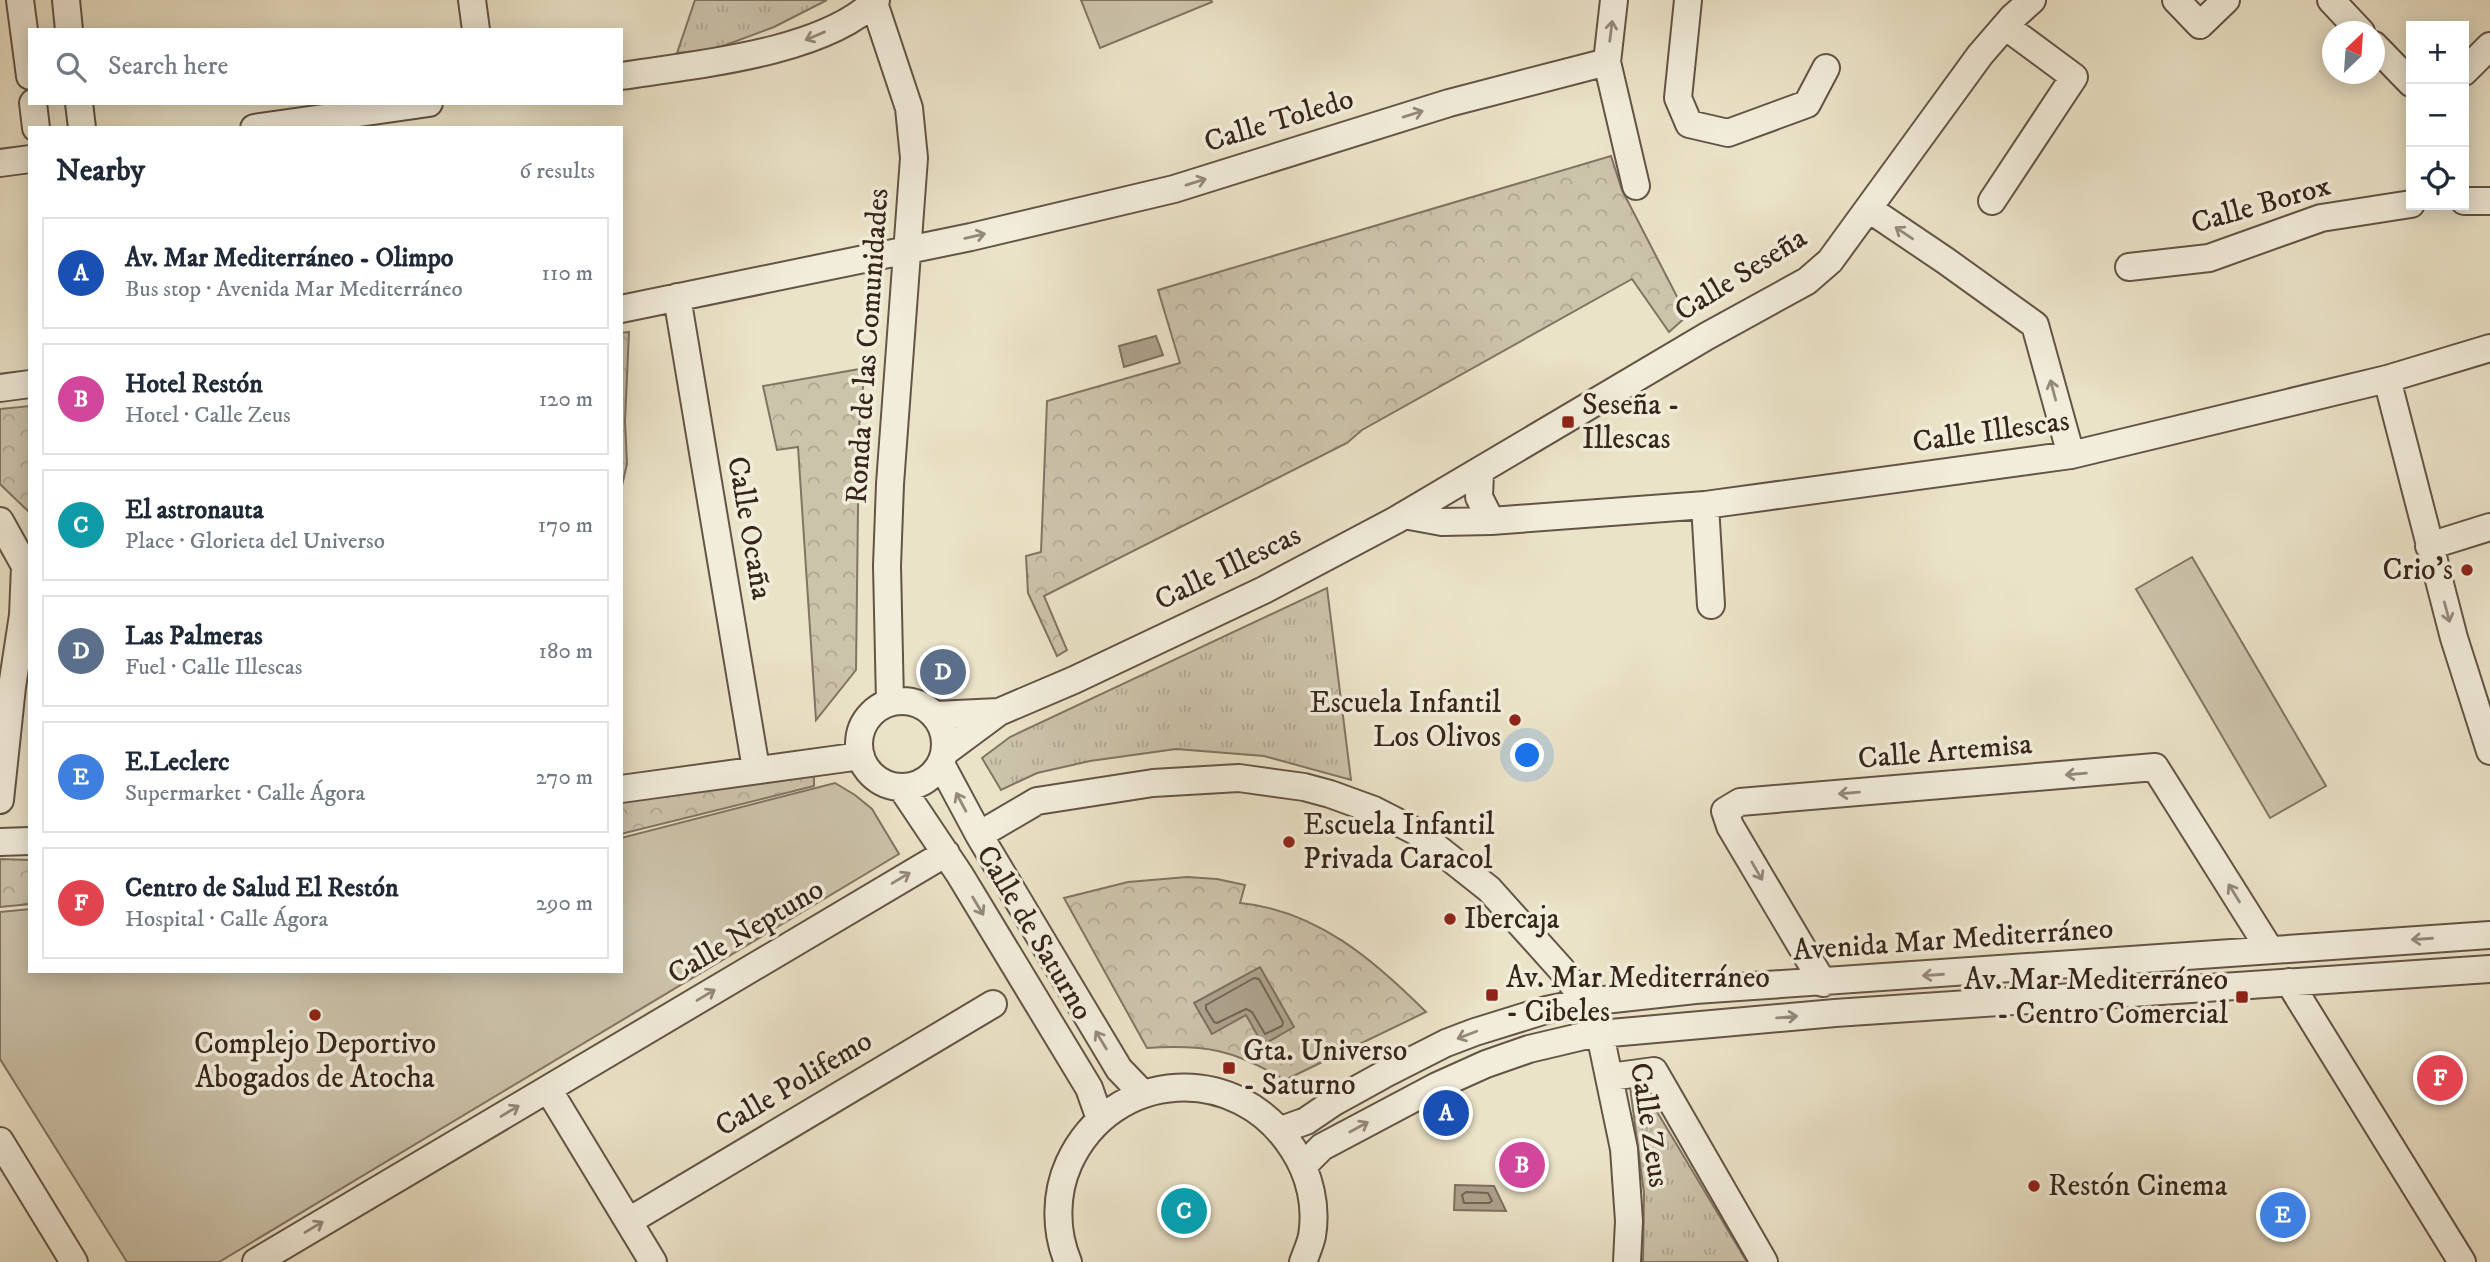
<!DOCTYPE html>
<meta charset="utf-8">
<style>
body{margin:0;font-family:"IM FELL DW Pica",serif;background:#f6f6f7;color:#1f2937}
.controls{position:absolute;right:21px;top:21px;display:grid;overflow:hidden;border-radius:0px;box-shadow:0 4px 18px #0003}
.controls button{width:63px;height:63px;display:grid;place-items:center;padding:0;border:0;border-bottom:2px solid #e0e1e3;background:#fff;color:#1f2937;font:35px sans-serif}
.compass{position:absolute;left:2322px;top:21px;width:63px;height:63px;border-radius:50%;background:#fff;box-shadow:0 4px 18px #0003;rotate:25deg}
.you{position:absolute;left:1528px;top:756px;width:24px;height:24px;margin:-18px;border:5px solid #fff;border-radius:50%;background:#1a73e8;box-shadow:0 0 0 10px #1a73e833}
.badge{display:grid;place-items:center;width:46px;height:46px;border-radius:50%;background:#8f2418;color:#fff;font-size:23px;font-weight:700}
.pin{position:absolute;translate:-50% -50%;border:4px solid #fff;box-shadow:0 2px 7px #0006}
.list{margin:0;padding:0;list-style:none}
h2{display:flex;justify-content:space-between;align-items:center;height:91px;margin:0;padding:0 28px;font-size:30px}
h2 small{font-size:23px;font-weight:400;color:#747a83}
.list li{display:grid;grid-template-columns:46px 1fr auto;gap:21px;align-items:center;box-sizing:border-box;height:112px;margin:0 14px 14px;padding:0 14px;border:2px solid #e0e1e3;border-radius:0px}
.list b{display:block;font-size:26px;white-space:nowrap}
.list p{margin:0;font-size:23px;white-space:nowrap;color:#747a83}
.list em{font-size:23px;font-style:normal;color:#747a83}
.icon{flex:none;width:38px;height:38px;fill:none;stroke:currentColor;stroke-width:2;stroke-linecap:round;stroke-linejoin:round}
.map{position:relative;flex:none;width:2490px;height:1262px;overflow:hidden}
.search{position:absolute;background:#fff;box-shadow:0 4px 18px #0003;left:28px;top:28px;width:595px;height:77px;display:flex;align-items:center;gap:18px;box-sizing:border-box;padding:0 24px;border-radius:0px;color:#747a83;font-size:26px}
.panel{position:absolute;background:#fff;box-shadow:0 4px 18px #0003;left:28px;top:126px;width:595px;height:847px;border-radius:0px}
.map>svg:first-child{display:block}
.grass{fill:url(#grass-tufts);stroke:#817463;stroke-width:2}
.forest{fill:url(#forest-crowns);stroke:#817463;stroke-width:2}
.pitch{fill:#ccc3ab;stroke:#817463;stroke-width:2}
.water{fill:#ada28d;stroke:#7d705f;stroke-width:2}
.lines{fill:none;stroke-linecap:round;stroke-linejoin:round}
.shore{stroke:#726454;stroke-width:2}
.minor-casing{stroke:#635446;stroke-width:30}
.minor{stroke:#f2eddb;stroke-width:26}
.oneway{stroke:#94897b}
.poi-dot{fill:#8f2418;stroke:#f2eddb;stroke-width:2.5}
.labels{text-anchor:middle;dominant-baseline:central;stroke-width:7;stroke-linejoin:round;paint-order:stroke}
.street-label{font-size:30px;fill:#36251b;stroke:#f2eddb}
.poi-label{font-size:30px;fill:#36251b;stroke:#f2eddb;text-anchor:start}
</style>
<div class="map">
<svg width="2490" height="1262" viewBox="0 0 2490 1262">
<defs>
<pattern id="grass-tufts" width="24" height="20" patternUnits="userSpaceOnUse" patternTransform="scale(1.75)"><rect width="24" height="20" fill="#ccc3ab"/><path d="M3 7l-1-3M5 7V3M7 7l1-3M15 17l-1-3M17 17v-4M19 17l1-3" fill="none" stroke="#b0a793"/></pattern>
<pattern id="forest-crowns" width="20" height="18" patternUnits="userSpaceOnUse" patternTransform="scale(1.75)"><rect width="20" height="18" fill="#ccc3ab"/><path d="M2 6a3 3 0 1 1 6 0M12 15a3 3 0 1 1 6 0" fill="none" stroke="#b0a793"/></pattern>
</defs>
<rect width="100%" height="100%" fill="#ebe3c8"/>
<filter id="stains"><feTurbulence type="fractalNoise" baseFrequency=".00286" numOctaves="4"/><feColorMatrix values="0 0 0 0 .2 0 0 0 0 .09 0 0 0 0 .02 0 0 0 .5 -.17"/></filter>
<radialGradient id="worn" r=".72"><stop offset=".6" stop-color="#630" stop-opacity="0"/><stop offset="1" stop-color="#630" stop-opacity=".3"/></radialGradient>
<!-- grass -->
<path class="grass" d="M695,0H827L774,27L715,49L677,53Z
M1327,588L1351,780L1264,756L1176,749L1090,761L1037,773L1001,790L982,758L1010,737Z
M1641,1085L1747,1262H1643L1644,1193L1630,1087Z"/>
<!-- forest -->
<path class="forest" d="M1611,156L1622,190L1687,316L1669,332L1632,279L1362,430L1347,443L1044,596L1067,650L1057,656L1028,593L1026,556L1041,552L1047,401L1180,363L1158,290Z
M629,332L625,421L627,464L621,490V333Z
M865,368L859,427L856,670L816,720L798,447L777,450L763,386Z
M30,406V513L0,484V409Z
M814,774V786L621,834V802Z
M0,859L30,860V904L0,907Z
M1187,877L1217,879L1245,885L1240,903C1316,910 1374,960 1426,1012L1285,1080C1234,1050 1206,1044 1147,1048L1064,898L1128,882Z"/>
<!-- pitch -->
<path class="pitch" d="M1081,0H1211L1212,2L1100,48Z
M2192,557L2326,786L2270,818L2136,589Z
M835,783L855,795L872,809L899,854L219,1262H127L0,1059V912L30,909V971H621V838Z"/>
<!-- water -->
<path class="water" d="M1156,336L1163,355L1124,367L1119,346Z
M1260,967L1294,1027L1263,1045L1246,1015L1212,1034L1194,1003Z
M1455,1185L1494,1186L1506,1211L1454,1210Z"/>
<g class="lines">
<!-- shore -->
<path class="shore" d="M1254,978L1259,979L1283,1022L1282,1026L1265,1034L1252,1012L1246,1009L1217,1023L1214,1022L1206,1009V1005Z
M1466,1192L1488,1193L1492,1201L1489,1203H1464L1462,1195Z"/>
<defs>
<path id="minor" d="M20,0L30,76
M66,0L69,30
M472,0L476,30
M873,0L909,108L914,158L890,484L887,566L890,702
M1614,0L1607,62L1636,186
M1688,0L1678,98L1689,124L1728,133L1807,104L1826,68
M2176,0L2200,25L2226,0
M2331,0L2361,32
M2374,45L2411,83
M2464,72L2490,46
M621,76C693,65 825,53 876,0
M33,103L36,128
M79,103L82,128
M254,128L429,103
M0,163L30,159
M1992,201L2074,77L2005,26
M2464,201H2490
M1869,209L1946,261L2035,325L2071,455
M2129,267L2209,258L2321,218L2411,204
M677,297L756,769
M621,309L971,237L1174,189L1449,103L1607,62
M2387,379L2454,638L2490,751
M0,388L30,384
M1480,472L1479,497L1491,521
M1705,505L1711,605
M1404,515L1442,522L1491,521L1705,505L2071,455L2387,379L2490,348
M0,521L25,566L23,615L12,687L0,800
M2429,546L2490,527
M859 744a43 43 0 1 1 86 0a43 43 0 1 1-86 0Z
M935,715L999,712
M945,752L999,712L1074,680L1264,590L1396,520L1707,336L1807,281L1830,261L1980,55L2012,18L2032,0
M941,764L979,835L1119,1069L1143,1094
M901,787L960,875L1089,1088L1100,1119
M621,789L861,756
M979,835L1037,801L1153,783L1239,778L1304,787L1330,794L1374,810L1417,832L1489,889L1561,969L1586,1002L1600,1034L1624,1149L1629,1221L1627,1262
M0,842L30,841
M2289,982L2462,1262
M1823,983L1730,826L1725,811L1740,802L2155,767L2270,950
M1610,1077L1654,1071L1764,1262
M548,1089L653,1262
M1281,1130L1306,1121L1334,1102L1383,1075L1446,1043L1475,1032L1546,1010L1586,1002L1695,990L2490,935
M0,1141L74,1262
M1304,1165L1322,1147L1437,1086L1486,1064L1529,1049L1588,1035L1835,1013L2490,969
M629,1221L993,1004
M256,1262L946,853
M1068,1262C1055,1231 1055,1194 1069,1163C1113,1068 1238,1062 1293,1149C1310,1175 1317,1206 1312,1236C1310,1245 1306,1254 1303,1262"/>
</defs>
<!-- minor casing -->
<use href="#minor" class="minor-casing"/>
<!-- minor -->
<use href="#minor" class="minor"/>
</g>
<!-- one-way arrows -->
<defs><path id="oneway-shaft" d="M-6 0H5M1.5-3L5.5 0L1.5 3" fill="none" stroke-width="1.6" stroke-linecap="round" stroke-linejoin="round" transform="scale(1.75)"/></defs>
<g class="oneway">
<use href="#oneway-shaft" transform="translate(1611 31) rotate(-83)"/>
<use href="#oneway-shaft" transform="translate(815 36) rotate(157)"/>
<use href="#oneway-shaft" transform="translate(1413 114) rotate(-17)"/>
<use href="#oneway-shaft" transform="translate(1196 182) rotate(-17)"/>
<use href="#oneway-shaft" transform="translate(1904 233) rotate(-146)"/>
<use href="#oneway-shaft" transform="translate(975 236) rotate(-13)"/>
<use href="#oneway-shaft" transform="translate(2053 390) rotate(-105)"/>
<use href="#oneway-shaft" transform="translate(2447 612) rotate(75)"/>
<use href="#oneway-shaft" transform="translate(2076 774) rotate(175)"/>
<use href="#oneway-shaft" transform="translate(1849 793) rotate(175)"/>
<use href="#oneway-shaft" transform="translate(961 802) rotate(-118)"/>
<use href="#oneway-shaft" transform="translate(1757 871) rotate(60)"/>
<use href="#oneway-shaft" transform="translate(901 878) rotate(-31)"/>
<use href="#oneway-shaft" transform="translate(2234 893) rotate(-122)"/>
<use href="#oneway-shaft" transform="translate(978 906) rotate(59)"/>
<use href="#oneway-shaft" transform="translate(2422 939) rotate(176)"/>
<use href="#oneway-shaft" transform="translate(1933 975) rotate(176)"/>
<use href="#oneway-shaft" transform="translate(706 995) rotate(-31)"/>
<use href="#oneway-shaft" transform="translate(1787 1017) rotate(-5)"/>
<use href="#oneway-shaft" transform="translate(1467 1035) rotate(159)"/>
<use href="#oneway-shaft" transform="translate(1101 1040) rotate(-121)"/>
<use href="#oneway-shaft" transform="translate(510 1111) rotate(-31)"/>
<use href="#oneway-shaft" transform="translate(1359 1127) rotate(-29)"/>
<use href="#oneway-shaft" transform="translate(314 1227) rotate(-31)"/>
</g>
<!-- markers -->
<g class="poi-dot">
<rect x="1561" y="415" width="14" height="14" rx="3.5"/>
<circle cx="2467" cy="570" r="7"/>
<circle cx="1515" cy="720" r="7"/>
<circle cx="1289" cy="842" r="7"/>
<circle cx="1450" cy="919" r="7"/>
<rect x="1485" y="988" width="14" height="14" rx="3.5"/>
<rect x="2235" y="990" width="14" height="14" rx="3.5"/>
<circle cx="315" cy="1015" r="7"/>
<rect x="1222" y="1061" width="14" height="14" rx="3.5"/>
<circle cx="2034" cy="1186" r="7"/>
</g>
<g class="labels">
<!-- street labels -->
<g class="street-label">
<text transform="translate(1279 121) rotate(-17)">Calle Toledo</text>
<text transform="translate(2261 205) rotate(-16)">Calle Borox</text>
<text transform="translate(1741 275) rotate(-32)">Calle Seseña</text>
<text transform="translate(868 346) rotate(-86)">Ronda de las Comunidades</text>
<text transform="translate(1991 432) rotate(-8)">Calle Illescas</text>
<text transform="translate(749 528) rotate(80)">Calle Ocaña</text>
<text transform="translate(1228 568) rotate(-26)">Calle Illescas</text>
<text transform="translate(1945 752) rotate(-5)">Calle Artemisa</text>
<text transform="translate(746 932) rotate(-31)">Calle Neptuno</text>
<text transform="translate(1034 933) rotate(59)">Calle de Saturno</text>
<text transform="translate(1953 940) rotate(-4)">Avenida Mar Mediterráneo</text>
<text transform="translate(794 1084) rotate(-31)">Calle Polifemo</text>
<text transform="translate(1649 1125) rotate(81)">Calle Zeus</text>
</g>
<!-- poi labels -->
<g class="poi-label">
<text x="1582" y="405">Seseña -<tspan x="1582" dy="34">Illescas</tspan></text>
<text x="2453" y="570" text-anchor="end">Crio's</text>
<text x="1501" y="703" text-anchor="end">Escuela Infantil<tspan x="1501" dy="34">Los Olivos</tspan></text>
<text x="1303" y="825">Escuela Infantil<tspan x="1303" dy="34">Privada Caracol</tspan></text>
<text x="1464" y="919">Ibercaja</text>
<text x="1506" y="978">Av. Mar Mediterráneo<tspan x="1506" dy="34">- Cibeles</tspan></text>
<text x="2228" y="980" text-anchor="end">Av. Mar Mediterráneo<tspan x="2228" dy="34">- Centro Comercial</tspan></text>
<text x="315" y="1044" text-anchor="middle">Complejo Deportivo<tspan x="315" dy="34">Abogados de Atocha</tspan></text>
<text x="1243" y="1051">Gta. Universo<tspan x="1243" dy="34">- Saturno</tspan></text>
<text x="2048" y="1186">Restón Cinema</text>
</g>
</g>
<rect width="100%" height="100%" filter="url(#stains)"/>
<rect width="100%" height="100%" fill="url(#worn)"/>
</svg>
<div class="controls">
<button>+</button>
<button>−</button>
<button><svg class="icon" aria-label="locate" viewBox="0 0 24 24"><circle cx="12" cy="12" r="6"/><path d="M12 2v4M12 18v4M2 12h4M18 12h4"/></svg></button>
</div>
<svg class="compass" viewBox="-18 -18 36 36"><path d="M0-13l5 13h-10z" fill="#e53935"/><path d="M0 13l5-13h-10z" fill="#747a83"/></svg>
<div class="you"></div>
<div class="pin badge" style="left:1446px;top:1113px;background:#1a4fb4">A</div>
<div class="pin badge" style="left:1522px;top:1165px;background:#d1479c">B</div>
<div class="pin badge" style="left:1184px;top:1211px;background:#0f9aa8">C</div>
<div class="pin badge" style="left:943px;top:672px;background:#5c6f8a">D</div>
<div class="pin badge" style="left:2283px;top:1215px;background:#3f7fe0">E</div>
<div class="pin badge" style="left:2440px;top:1078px;background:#e0444e">F</div>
<div class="search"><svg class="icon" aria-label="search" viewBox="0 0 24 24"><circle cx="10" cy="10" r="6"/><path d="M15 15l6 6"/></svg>Search here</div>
<section class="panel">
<h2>Nearby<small>6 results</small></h2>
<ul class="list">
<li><span class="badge" style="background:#1a4fb4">A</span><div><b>Av. Mar Mediterráneo - Olimpo</b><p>Bus stop · Avenida Mar Mediterráneo</p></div><em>110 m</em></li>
<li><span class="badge" style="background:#d1479c">B</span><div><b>Hotel Restón</b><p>Hotel · Calle Zeus</p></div><em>120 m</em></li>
<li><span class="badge" style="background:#0f9aa8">C</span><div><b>El astronauta</b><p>Place · Glorieta del Universo</p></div><em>170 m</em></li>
<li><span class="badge" style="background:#5c6f8a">D</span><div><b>Las Palmeras</b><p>Fuel · Calle Illescas</p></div><em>180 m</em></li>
<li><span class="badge" style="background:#3f7fe0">E</span><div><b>E.Leclerc</b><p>Supermarket · Calle Ágora</p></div><em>270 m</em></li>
<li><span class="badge" style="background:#e0444e">F</span><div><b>Centro de Salud El Restón</b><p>Hospital · Calle Ágora</p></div><em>290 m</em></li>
</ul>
</section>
</div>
